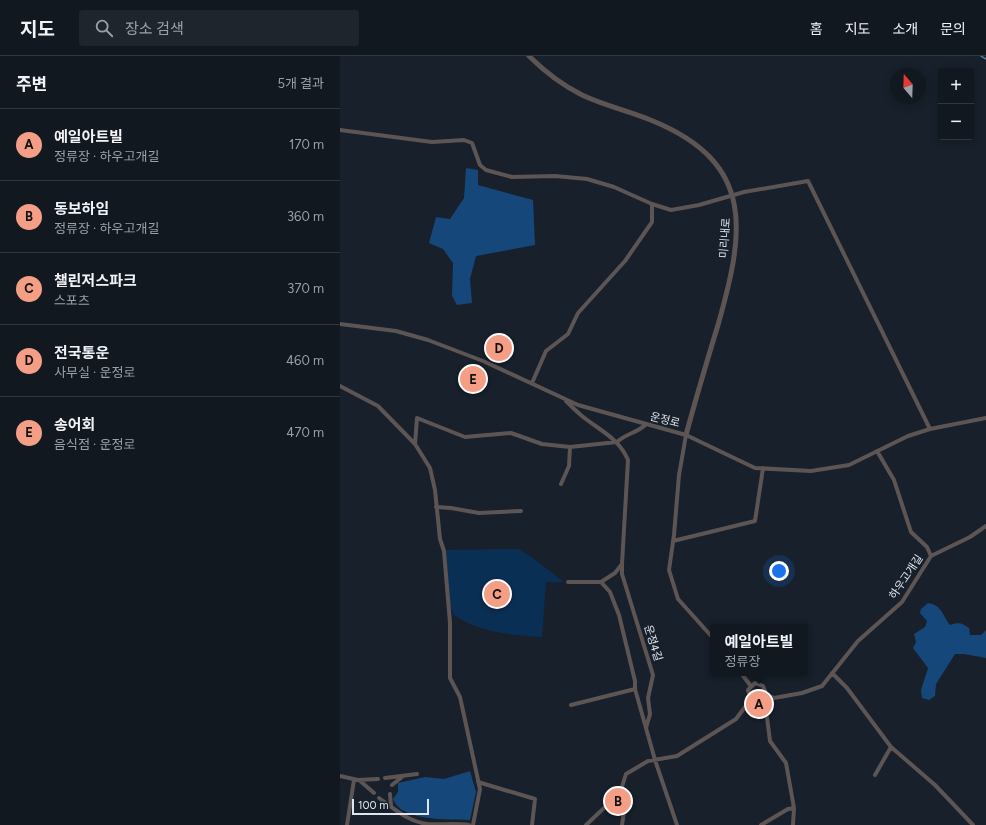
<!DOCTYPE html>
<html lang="ko">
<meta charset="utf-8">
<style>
body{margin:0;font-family:Figtree,"Noto Sans KR",sans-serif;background:#1e252d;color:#f1f3f6}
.controls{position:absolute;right:12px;top:12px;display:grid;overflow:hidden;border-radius:4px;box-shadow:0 2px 10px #0003}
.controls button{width:36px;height:36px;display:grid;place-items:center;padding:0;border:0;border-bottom:1px solid #30373e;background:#111820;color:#f1f3f6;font:20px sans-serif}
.compass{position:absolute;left:550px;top:12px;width:36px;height:36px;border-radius:50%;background:#111820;box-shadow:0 2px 10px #0003;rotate:341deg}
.scale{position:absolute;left:12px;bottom:10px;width:77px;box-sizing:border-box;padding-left:4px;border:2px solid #dfe5ec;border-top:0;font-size:11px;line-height:14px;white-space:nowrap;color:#dfe5ec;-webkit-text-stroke:3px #17202b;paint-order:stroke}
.you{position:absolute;left:439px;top:515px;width:14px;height:14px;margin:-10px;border:3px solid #fff;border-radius:50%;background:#1a73e8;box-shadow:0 0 0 6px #1a73e833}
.badge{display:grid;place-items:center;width:26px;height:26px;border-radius:50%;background:#f49e86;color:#111;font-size:13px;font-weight:700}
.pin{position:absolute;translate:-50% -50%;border:2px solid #fff;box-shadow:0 1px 4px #0006}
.popup{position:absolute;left:370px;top:568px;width:98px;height:52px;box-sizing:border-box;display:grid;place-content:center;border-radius:4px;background:#111820;filter:drop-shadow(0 1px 3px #0005);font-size:13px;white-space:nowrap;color:#9ca0a5}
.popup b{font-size:15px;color:#f1f3f6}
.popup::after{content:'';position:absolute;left:50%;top:100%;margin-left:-8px;border:8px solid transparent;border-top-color:#111820}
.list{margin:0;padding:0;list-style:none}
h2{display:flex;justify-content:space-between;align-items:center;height:52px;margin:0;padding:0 16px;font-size:17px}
h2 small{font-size:13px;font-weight:400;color:#9ca0a5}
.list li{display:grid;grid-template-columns:26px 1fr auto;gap:12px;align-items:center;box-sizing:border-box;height:72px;padding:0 16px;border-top:1px solid #30373e}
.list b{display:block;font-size:15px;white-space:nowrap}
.list p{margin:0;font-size:13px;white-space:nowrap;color:#9ca0a5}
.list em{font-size:13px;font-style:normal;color:#9ca0a5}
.icon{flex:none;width:22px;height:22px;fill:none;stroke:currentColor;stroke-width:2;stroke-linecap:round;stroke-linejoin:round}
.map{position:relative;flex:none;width:646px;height:769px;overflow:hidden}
header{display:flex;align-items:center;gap:24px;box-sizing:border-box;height:56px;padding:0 20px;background:#111820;border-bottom:1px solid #30373e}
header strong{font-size:19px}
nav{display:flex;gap:22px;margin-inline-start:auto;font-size:14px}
.search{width:280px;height:36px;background:#1e252d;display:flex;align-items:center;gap:10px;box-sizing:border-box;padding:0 14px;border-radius:4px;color:#9ca0a5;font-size:15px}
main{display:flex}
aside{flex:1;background:#111820}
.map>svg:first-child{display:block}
.green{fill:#0a2f54}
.forest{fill:#16477a}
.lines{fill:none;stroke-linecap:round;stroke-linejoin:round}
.stream{stroke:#567ba0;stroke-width:1.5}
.minor{stroke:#5d5553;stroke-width:4}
.tertiary{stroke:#5d5553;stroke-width:5}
.labels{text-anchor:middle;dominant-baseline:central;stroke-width:3;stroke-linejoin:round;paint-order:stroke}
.street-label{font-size:11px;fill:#dfe5ec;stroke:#17202b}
</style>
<header>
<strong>지도</strong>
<div class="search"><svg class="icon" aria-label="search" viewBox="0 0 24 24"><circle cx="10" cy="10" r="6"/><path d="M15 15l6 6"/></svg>장소 검색</div>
<nav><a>홈</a><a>지도</a><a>소개</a><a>문의</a></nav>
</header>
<main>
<aside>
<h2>주변<small>5개 결과</small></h2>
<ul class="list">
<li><span class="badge">A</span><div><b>예일아트빌</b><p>정류장 · 하우고개길</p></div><em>170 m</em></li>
<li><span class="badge">B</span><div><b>동보하임</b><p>정류장 · 하우고개길</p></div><em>360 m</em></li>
<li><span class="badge">C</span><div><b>챌린저스파크</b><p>스포츠</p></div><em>370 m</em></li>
<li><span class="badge">D</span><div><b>전국통운</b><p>사무실 · 운정로</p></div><em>460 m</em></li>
<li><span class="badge">E</span><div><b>송어회</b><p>음식점 · 운정로</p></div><em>470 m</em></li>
</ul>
</aside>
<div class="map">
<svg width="646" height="769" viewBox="0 0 646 769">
<rect width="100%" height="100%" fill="#17202b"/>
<!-- green -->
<path class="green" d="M178,493C192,500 211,516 224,526H206L202,581C172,579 140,577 114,559L110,550L106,494Z"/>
<!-- forest -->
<path class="forest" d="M126,112L138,114V129L193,144L195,189L136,200L130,223L132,247L117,249L112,240L113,207L103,193L89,187L96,161L110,163L124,142Z
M588,547C602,549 602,559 610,569C619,566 622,567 629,572L630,579H641L646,574V602L624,598H615L596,628L595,640L589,644L582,642L581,634L588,612L573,592L576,586L574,578L585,571L587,565L580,557L581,553Z
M130,715L136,736L130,764C110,763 61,766 53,743L58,736V727L85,721L104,723Z"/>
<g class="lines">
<!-- stream -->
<path class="stream" d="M641,0L646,3"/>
<!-- minor -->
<path class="minor" d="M0,74L92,86L124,84L132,87L140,109L146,114L172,121L215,120L247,123L274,131L312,148L331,154L359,149L404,136L468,125L590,373
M0,268L56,275L88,284L143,305L238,349L346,379L415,412L471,415L509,409L568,380L590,373L646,362
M192,327L206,295L228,278L238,257L285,205L312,166V148
M0,330L38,350L75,388L90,412L95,434L100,483L104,495L110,567V622L120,641L140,733L133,769
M226,345C231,350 236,355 242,360C259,374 279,382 288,404L282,508L275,517L261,526
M346,379L339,419L334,479L329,514L338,543L373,582
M75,388L77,362L125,381L171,377L202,388L230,391
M221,428L229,410L230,391L277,386C285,378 297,377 305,369
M96,451L111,452L139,457L181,455
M333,485L415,465L423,412
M591,500L630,481L646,470
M282,508V518L313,619L308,642L310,658L306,672
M228,526H261L270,536L279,559L295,625V633L315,704L337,769
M401,617L410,629
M492,617L507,632L551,691L595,729L633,769
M425,639L434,642L462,637L482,630L518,585L562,546L591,500L587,491L571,476L554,424L537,395
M411,643L408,634L415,627L423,630L425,635L424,640
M411,643L414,645L422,644
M422,644L426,654L430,685L446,707L454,752L453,769
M231,649L295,633
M535,719L551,691
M0,720L18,724L38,723
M45,722L77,718
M19,724L34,737
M138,726L195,743L192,769
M52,729L62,721
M50,738L51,750
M39,742C54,753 69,766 88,768C102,769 115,767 129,769
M7,769L14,724
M246,769L280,737
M282,769L284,756L280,737L286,718L308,705L337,700L396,663L411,643
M421,769L448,753L454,752"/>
<!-- tertiary -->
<path class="tertiary" d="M189,0C204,15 224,30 242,39C265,50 290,55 313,65C417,108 404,177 378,269C367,305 356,342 346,379"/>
</g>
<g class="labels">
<!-- street labels -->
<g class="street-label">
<text transform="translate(385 182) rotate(-86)">미리내로</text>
<text transform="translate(325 364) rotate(14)">운정로</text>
<text transform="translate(566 521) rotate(-56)">하우고개길</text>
<text transform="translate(313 587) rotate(73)">운정4길</text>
</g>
</g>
</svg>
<div class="controls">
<button>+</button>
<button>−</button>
</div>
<svg class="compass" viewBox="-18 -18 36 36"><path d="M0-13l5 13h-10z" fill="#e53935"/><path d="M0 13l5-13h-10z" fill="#9ca0a5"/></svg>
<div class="scale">100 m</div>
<div class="you"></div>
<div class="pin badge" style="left:419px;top:648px">A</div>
<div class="popup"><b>예일아트빌</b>정류장</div>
<div class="pin badge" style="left:278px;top:745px">B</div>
<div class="pin badge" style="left:157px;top:538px">C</div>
<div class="pin badge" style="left:159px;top:292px">D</div>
<div class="pin badge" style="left:133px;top:323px">E</div>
</div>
</main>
